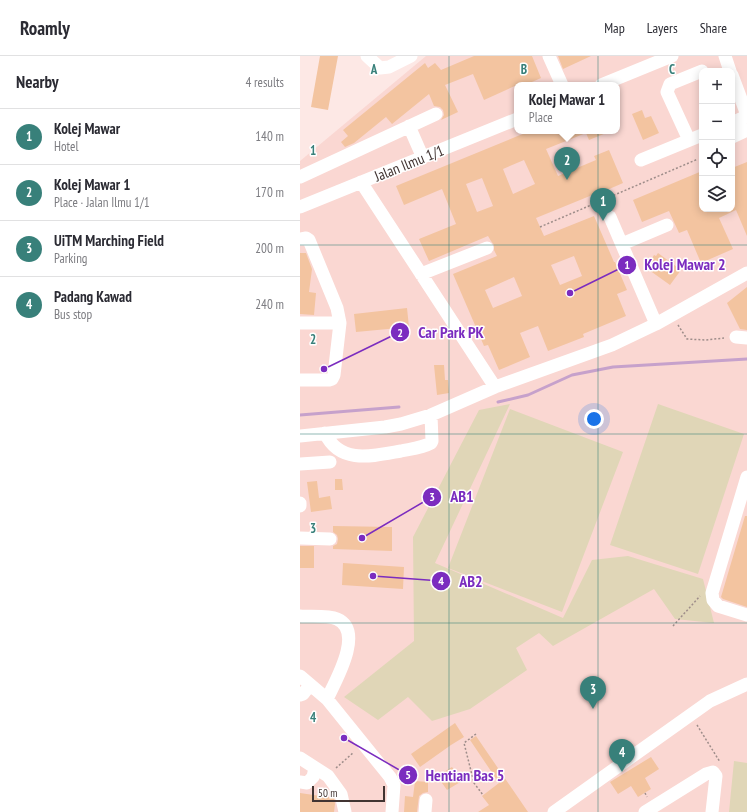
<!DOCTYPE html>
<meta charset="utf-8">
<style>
body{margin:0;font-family:"PT Sans Narrow",sans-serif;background:#f2f2f3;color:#2b2b33}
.controls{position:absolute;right:12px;top:12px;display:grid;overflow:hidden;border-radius:8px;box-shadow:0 2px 10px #0003}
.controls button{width:36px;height:36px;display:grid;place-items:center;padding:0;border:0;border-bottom:1px solid #e1e1e2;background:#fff;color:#2b2b33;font:20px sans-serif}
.scale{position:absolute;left:12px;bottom:10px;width:73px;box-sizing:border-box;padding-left:4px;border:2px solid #413432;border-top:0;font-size:11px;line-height:14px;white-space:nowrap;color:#413432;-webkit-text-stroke:3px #fff;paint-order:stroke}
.you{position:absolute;left:294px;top:363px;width:14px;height:14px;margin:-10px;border:3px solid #fff;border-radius:50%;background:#1a73e8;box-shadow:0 0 0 6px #1a73e833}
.badge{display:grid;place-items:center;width:26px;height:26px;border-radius:50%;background:#38807a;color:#fff;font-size:13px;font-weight:700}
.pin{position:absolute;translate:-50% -33px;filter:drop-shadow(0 1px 2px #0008)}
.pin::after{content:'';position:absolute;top:21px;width:14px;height:12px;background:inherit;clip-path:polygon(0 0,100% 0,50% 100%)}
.popup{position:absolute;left:214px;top:26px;width:106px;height:52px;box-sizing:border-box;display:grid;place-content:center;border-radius:8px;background:#fff;filter:drop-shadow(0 1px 3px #0005);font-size:13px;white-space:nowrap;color:#7c7c81}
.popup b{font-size:15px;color:#2b2b33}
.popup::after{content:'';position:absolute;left:50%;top:100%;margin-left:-8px;border:8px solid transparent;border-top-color:#fff}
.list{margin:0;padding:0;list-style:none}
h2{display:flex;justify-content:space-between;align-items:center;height:52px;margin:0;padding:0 16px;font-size:17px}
h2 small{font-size:13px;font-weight:400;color:#7c7c81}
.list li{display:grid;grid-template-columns:26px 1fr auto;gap:12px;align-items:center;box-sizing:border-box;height:56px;padding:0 16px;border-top:1px solid #e1e1e2}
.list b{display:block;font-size:15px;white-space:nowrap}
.list p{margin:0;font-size:13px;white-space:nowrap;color:#7c7c81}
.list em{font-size:13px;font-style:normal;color:#7c7c81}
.icon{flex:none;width:22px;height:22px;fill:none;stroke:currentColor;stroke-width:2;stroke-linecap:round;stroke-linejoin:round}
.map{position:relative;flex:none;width:447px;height:756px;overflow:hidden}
header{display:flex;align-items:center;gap:24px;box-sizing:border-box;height:56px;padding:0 20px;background:#fff;border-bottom:1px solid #e1e1e2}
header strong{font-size:19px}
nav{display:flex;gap:22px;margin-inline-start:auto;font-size:14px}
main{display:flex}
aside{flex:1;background:#fff}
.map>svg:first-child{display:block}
.built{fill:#fad7d2;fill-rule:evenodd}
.green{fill:#e0d6b7}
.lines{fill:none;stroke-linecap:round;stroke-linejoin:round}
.stream{stroke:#c6a1cb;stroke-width:3}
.building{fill:#f3c4a0;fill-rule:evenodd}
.path{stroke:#9e8d8a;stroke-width:1.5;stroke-dasharray:2 2;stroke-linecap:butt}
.minor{stroke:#fff;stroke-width:13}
.grid{fill:none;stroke:#38807a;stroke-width:1;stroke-opacity:0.55}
.labels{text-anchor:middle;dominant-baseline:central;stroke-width:3;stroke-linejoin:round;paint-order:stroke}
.street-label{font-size:15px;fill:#413432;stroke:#fff}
.grid-label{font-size:13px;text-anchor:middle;font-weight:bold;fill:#38807a;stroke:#fff;stroke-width:3;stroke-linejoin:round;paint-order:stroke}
.leader{fill:none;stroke:#7b2cbf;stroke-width:1.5}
.callout-dot{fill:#7b2cbf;stroke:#fff;stroke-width:1.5}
.mark-label{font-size:12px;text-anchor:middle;font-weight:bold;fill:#fff}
.callout-label{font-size:16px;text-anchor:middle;font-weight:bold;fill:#7b2cbf;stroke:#fff;stroke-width:3;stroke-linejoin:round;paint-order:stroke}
</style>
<header>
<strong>Roamly</strong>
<nav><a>Map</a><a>Layers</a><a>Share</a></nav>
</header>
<main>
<aside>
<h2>Nearby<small>4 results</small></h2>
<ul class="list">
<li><span class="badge">1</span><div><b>Kolej Mawar</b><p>Hotel</p></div><em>140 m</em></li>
<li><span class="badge">2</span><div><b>Kolej Mawar 1</b><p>Place · Jalan Ilmu 1/1</p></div><em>170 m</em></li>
<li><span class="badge">3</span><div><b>UiTM Marching Field</b><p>Parking</p></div><em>200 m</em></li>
<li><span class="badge">4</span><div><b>Padang Kawad</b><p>Bus stop</p></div><em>240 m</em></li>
</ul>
</aside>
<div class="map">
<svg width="447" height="756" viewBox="0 0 447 756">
<rect width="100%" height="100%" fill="#fde8e5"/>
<!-- built -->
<path class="built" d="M126,0H447V756H0V105ZM402,15H432V153H402ZM217,29H317V75H217Z"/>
<!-- green -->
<path class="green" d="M210,348L135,507L263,562L292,504L328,500L403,523L414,567L375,563L354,533L253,590L239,577L216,592L227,614L170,653L132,665L108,641L78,664L44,641L114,585L113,481L179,354Z
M358,348L444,378L398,518L310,489Z
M210,353L323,396L262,556L148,512Z
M434,705L447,707V756H429Z"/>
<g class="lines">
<!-- stream -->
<path class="stream" d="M198,346L228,339L272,319L313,311L447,303
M0,359L99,351"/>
</g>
<!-- building -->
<path class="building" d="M20,0H38L28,54L11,51Z
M174,0H232L241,22L225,29H217L184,44L173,18L145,29L158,56L141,64L144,59L143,54L140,51L134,50L129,38L92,68L86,61L54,87L45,91L41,86L48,80L43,74L125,7L128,12L135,7L141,14Z
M258,0H291L263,13Z
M342,54L345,62L351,60L359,77L343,84L332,58Z
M230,75H311L289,84L286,77L246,93L258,120L296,104L294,100L309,94L323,127L307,134V133L236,162L244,180L294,160L314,206H315L327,234L317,238L326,260L283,278L284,281L248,295L238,270L220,277L230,301L199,314L188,289L184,290L153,218L197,200L194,194V189L191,185L188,180L129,205L119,183L156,168L142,133L104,149L96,130ZM224,104L235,128L213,138L203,113ZM182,122L193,150L177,156L166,128ZM274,200L282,220L260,229L251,209ZM214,221L222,240L193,252L185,234Z
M447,106V180L436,154L419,162L433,193L401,207L387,174L379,177L369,155L342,166L333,144L402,115V153H432V112Z
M0,197H6L12,213L9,236L16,237L14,259L0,258Z
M358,197L381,214L370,229L349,214L352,209L349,207L354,199L356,200Z
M447,231V274L440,273L427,247Z
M107,252L109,271L56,276L54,258Z
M134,309H144L145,324H148L149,337L137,339Z
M35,423H42L43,434H35Z
M17,425L19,442L30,440L32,453L11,456L7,426Z
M445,460H447V551L423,543L421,541Z
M33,470L92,471V495L33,493V490L37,488L38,483L37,479L33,476Z
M0,490H14V512H0Z
M43,507L104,511L103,533L42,529Z
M155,667L164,681L151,689L120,711L111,698Z
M176,680L228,756H178L189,749L182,740L199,727L170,684Z
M351,701L359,713L345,722L351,733L338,741L331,730L318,738L310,726Z
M152,711L162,725L147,734L137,720Z
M115,725L128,726V736L123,737L119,740L117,756H104L105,740L113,741Z
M0,737L34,742L35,748L34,756H0Z"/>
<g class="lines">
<!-- path -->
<path class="path" d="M240,171L398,103
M378,269L387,283L406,284L424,282
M373,570L400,540
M397,669L420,706
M176,678L164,687L174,727L183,739
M36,712L54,696
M345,737L347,741"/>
<!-- minor -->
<path class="minor" d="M67,0L80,12L89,11L111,0
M249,0L262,29
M425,0L430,15
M432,19L447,59
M301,29L372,0
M432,67L447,60
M109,70L123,102
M432,81L447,74
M389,84L367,36L370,28L402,15
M341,104L402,79
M0,121L136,58
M61,126L195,331
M0,151L217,63
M310,161L356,268
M0,183L6,182L9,184L37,252L40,267L34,319L32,323L29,324H0
M322,188L367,169
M121,218L187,192
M0,267H40
M436,281L447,282
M25,377C40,409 73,400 101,395C110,393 122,392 131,387L132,385L131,359
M0,380L85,371L101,368L131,359L195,331L312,289L356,268L447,217
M0,408L30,406
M447,421L412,537L413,544L418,550L447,559
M0,447V450
M0,482L30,483
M0,560C10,561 28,559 37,563C65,575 35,626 27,643
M0,620L27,643L90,721L94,729L92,756
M0,639L3,638L10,629
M0,702L28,720L41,738L45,756
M0,726L7,727L13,721L15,712
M125,756L126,744
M254,756L410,645L447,628
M345,756L406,718L413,716L416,720L412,756"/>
</g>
<!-- grid -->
<path class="grid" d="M149,0V756M298,0V756M0,189H447M0,378H447M0,567H447"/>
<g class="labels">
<!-- street labels -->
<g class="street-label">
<text transform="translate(109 107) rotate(-22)">Jalan Ilmu 1/1</text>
</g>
</g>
<g class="grid-label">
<text x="74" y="18">A</text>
<text x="224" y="18">B</text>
<text x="372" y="18">C</text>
<text x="13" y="99">1</text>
<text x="13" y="288">2</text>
<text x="13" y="477">3</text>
<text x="13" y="666">4</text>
</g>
<!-- callouts -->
<path class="leader" d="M270 237L327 209M24 313L100 276M62 482L132 441M73 520L141 525M44 682L108 719"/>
<g class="callout-dot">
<circle cx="270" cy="237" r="4"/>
<circle cx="24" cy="313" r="4"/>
<circle cx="62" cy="482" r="4"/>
<circle cx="73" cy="520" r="4"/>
<circle cx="44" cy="682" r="4"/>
<circle cx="327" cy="209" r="10"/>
<circle cx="100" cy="276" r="10"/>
<circle cx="132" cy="441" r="10"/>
<circle cx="141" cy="525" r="10"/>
<circle cx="108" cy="719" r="10"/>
</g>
<g class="mark-label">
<text x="327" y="213">1</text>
<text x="100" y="281">2</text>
<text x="132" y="445">3</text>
<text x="141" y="529">4</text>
<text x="108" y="723">5</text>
</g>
<g class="callout-label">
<text x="385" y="214">Kolej Mawar 2</text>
<text x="151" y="282">Car Park PK</text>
<text x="162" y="446">AB1</text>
<text x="171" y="531">AB2</text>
<text x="165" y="725">Hentian Bas 5</text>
</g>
</svg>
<div class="controls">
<button>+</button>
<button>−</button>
<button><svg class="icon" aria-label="locate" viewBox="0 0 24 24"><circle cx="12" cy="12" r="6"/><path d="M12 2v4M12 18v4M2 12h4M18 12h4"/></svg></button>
<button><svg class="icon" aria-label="layers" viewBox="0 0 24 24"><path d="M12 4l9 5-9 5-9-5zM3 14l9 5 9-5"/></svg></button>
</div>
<div class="scale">50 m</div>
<div class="you"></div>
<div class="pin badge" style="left:303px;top:165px">1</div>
<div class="pin badge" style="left:267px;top:124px">2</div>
<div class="popup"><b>Kolej Mawar 1</b>Place</div>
<div class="pin badge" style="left:293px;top:653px">3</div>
<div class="pin badge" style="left:322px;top:716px">4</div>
</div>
</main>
